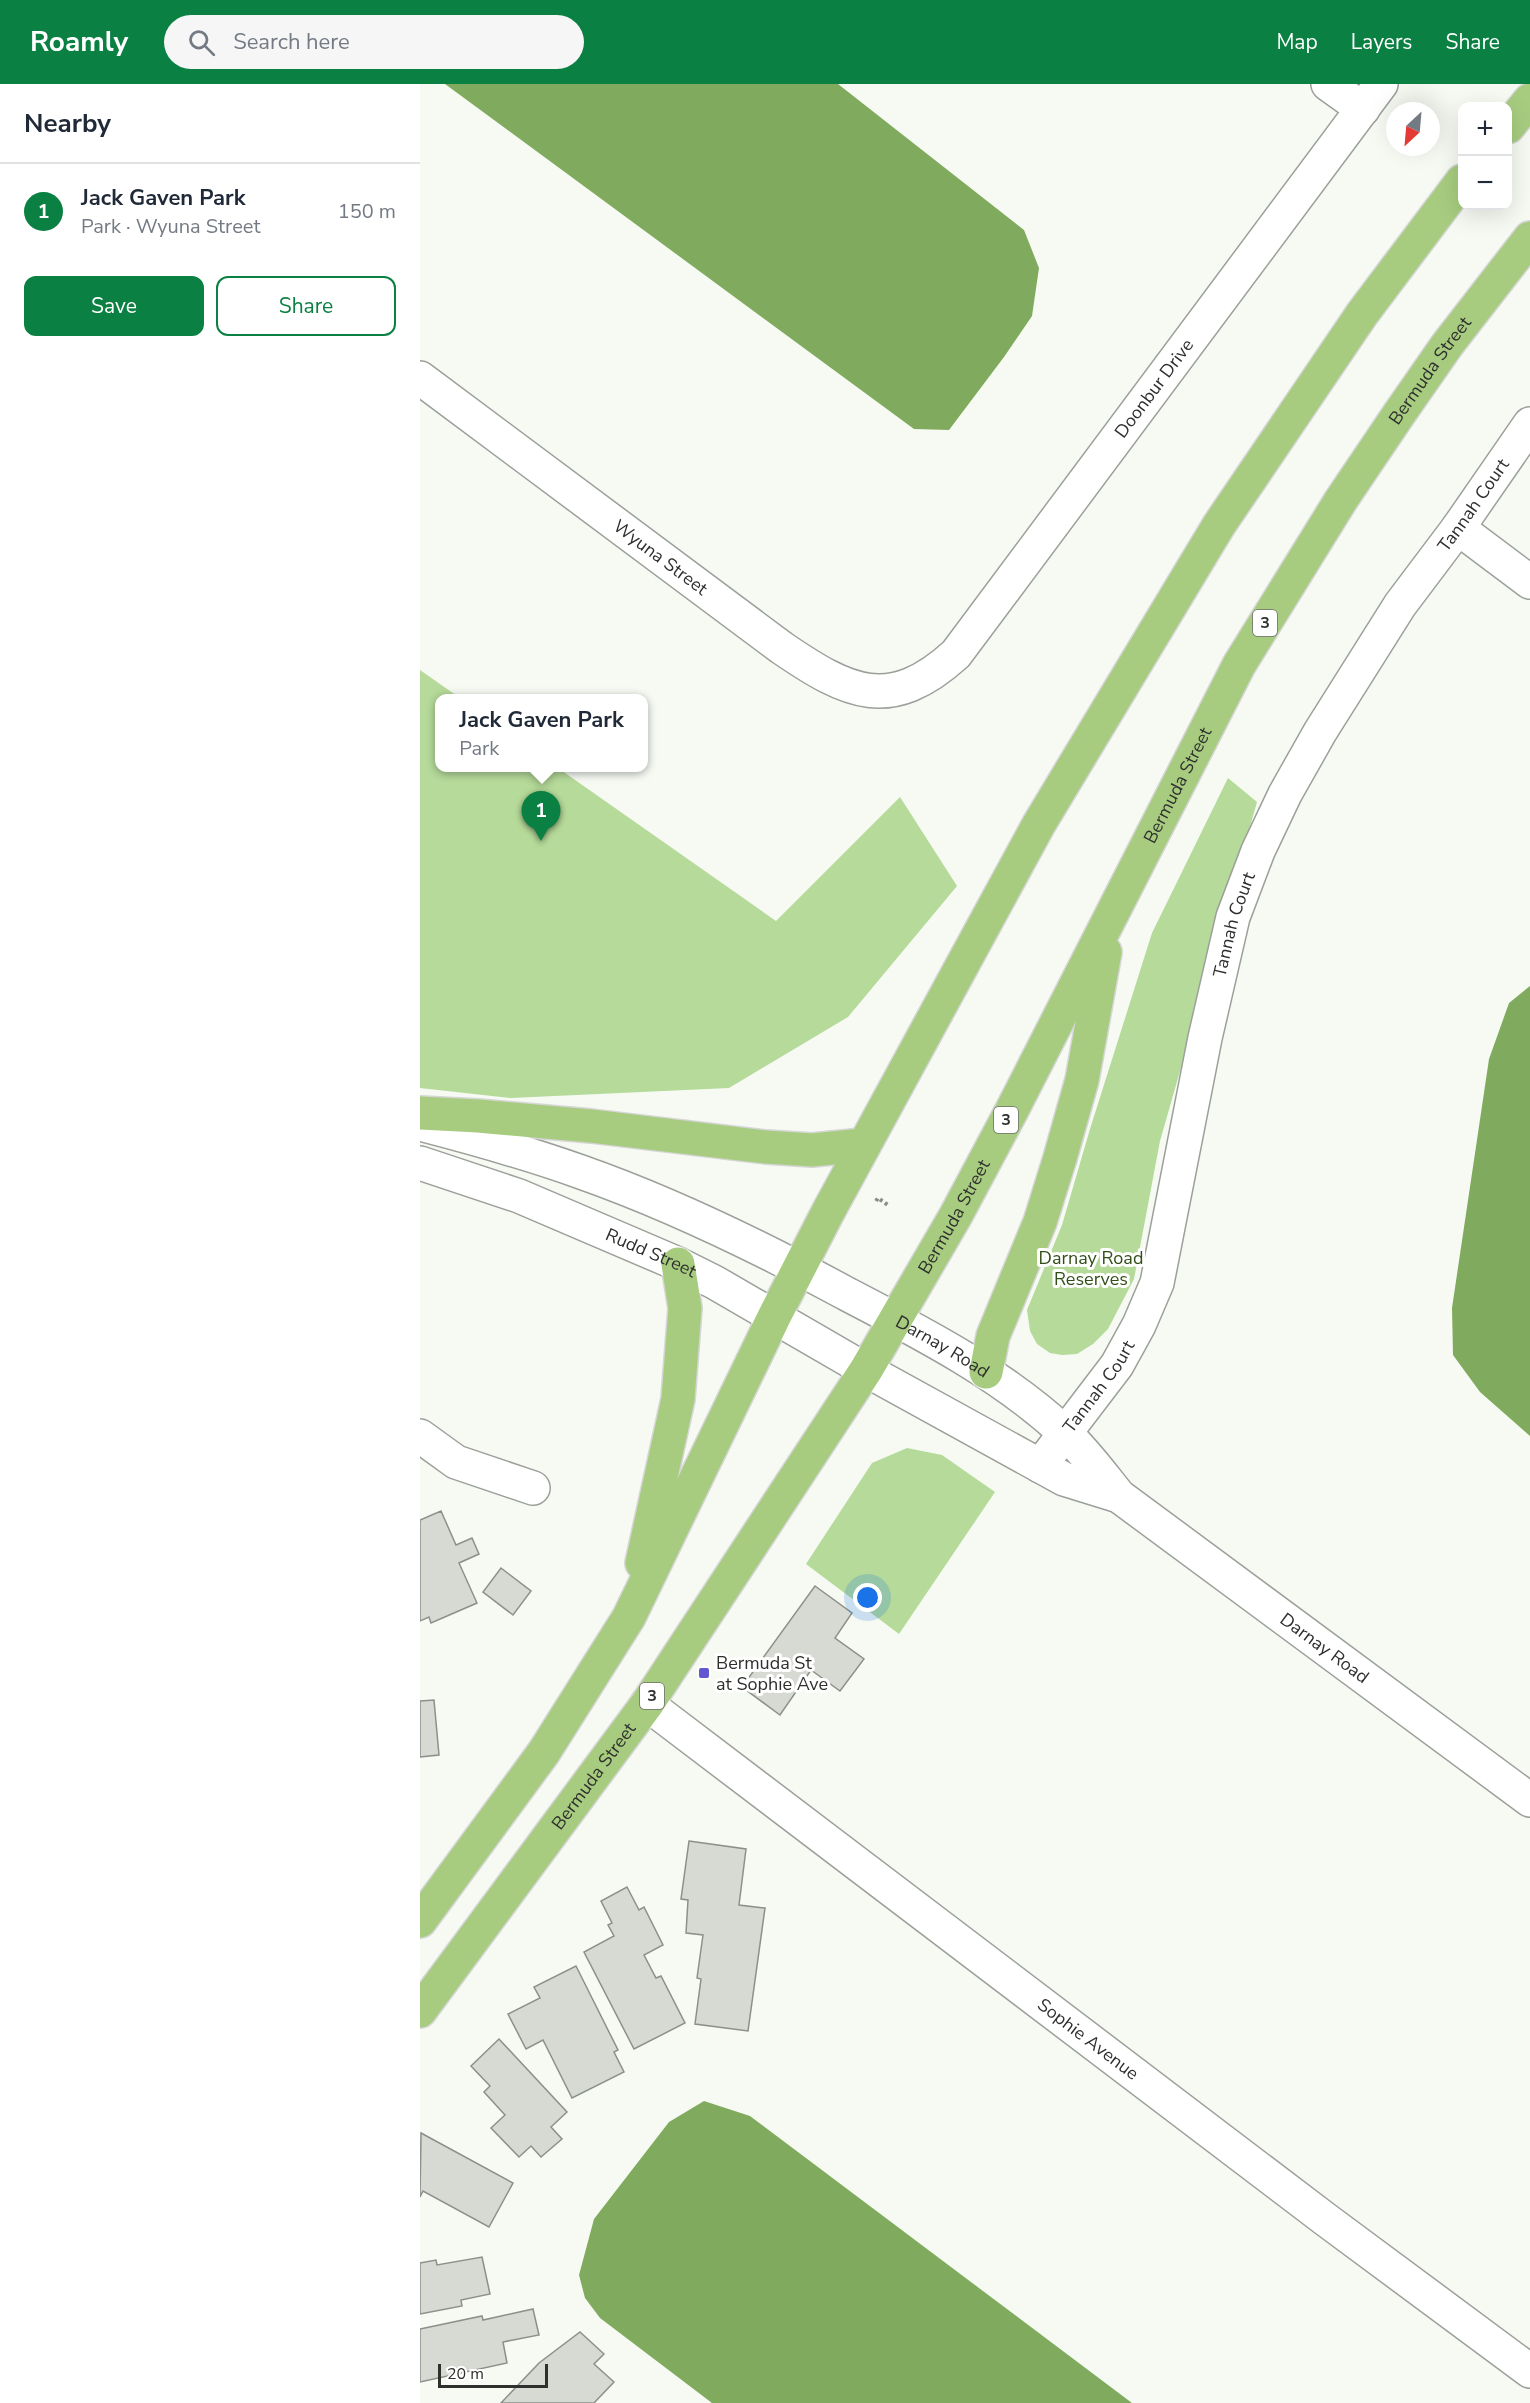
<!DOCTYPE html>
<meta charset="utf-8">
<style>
body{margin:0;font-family:"Nunito Sans",sans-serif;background:#f6f6f7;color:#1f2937}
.controls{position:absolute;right:18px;top:18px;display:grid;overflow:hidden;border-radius:12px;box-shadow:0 6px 24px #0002}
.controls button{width:54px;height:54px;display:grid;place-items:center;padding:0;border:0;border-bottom:2px solid #e0e1e3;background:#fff;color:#1f2937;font:30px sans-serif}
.compass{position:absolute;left:966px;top:18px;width:54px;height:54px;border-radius:50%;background:#fff;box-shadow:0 6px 24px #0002;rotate:206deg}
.scale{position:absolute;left:18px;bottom:15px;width:110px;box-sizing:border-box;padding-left:6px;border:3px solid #2f302e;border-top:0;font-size:16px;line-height:21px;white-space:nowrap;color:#2f302e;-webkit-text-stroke:4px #fff;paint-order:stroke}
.you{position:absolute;left:448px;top:1514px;width:21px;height:21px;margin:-15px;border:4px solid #fff;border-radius:50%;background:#1a73e8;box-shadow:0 0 0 9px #1a73e833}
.badge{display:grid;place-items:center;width:39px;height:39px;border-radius:50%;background:#0b8043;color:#fff;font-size:20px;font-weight:700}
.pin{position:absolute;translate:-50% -50px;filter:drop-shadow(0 2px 3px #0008)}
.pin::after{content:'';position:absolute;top:32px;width:21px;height:18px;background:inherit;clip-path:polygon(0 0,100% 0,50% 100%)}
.popup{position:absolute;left:15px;top:610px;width:213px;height:78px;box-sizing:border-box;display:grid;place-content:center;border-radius:12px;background:#fff;filter:drop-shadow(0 2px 4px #0005);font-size:20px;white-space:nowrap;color:#747a83}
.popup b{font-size:22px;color:#1f2937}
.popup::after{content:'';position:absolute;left:50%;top:100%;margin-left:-12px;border:12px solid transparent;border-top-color:#fff}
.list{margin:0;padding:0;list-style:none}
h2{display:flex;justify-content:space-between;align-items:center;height:78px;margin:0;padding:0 24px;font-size:26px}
h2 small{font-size:20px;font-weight:400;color:#747a83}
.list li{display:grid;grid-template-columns:39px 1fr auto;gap:18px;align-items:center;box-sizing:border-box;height:96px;padding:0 24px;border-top:2px solid #e0e1e3}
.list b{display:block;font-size:22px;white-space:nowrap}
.list p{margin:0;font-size:20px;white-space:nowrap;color:#747a83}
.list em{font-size:20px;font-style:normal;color:#747a83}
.actions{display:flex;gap:12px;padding:18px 24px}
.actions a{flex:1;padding:14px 0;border:2px solid #0b8043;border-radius:12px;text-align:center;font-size:21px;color:#0b8043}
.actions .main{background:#0b8043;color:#fff}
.icon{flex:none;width:33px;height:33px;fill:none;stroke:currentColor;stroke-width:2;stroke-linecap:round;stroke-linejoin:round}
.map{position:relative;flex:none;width:1110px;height:2319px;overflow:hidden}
header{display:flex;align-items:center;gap:36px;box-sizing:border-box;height:84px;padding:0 30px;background:#0b8043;color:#fff}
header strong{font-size:28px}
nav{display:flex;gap:33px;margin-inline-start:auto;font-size:21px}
.search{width:420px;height:54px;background:#f6f6f7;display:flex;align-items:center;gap:15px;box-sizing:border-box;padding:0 21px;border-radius:33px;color:#747a83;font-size:22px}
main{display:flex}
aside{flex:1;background:#fff}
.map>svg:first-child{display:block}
.green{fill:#b5da99}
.water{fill:#80ab5e}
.building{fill:#d6dad3;stroke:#8c908a;stroke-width:1.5}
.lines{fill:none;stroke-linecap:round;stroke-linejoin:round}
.minor-casing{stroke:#9ca09a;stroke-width:36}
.major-casing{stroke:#d5d6d5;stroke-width:36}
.path{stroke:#8a8d88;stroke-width:4;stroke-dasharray:3 3;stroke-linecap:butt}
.minor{stroke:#fff;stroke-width:33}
.major{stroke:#a7cc7f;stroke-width:33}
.poi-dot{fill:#6257d0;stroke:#fff;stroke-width:2}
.labels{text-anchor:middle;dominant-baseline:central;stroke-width:6;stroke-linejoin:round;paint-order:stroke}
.shield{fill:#fff;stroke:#6d6e6d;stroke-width:1.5}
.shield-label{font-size:16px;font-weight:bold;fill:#2f302e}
.street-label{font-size:18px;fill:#2f302e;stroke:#fff}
.park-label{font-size:18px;fill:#324e17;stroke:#fff}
.poi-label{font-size:18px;fill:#2f302e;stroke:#fff;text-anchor:start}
</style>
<header>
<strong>Roamly</strong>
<div class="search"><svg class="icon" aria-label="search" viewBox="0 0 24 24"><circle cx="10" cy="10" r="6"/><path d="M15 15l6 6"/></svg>Search here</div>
<nav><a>Map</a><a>Layers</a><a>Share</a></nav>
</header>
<main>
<aside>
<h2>Nearby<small></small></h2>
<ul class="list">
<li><span class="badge">1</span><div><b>Jack Gaven Park</b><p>Park · Wyuna Street</p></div><em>150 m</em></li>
</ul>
<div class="actions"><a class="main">Save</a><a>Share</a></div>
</aside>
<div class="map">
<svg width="1110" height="2319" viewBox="0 0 1110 2319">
<rect width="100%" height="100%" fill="#f6faf3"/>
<!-- green -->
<path class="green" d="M0,586L40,614H19V684H138L356,837L480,713L537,802L428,933L309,1004L91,1014L0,1004Z
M808,694L837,718L740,1057L714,1195L688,1245L673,1260L657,1270L642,1271L630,1269L617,1260L610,1247L607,1226L642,1141L670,1045L732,849Z
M487,1364L522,1371L575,1408L479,1550L386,1480L452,1379Z"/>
<!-- water -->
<path class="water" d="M25,0H418L604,146L619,184L612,232L584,273L529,346L494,345Z
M1110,902V1352L1060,1308L1033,1271L1032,1224L1069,975L1089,919Z
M284,2017L330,2032L712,2319H292L180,2234L165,2214L159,2191L174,2135L249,2038Z"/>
<!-- building -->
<path class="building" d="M21,1427L36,1461L52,1454L59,1470L39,1479L57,1519L11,1539L9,1533L0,1537V1436Z
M81,1484L111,1507L93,1531L63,1508Z
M395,1502L432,1529L415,1554L444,1575L420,1607L391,1586L360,1631L322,1603Z
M14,1616L19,1671L0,1673V1617Z
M269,1757L326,1765L319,1821L345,1824L328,1947L275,1940L281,1895L277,1894L283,1851L266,1849L268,1816L261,1815Z
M207,1803L219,1826L224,1823L243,1861L224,1871L236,1894L241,1892L265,1939L214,1965L164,1868L194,1852L188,1841L192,1839L181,1817Z
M156,1882L198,1966L194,1968L204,1988L152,2014L123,1956L106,1965L88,1930L120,1914L114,1903Z
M79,1955L147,2028L131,2043L142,2055L121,2073L111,2062L99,2073L71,2044L85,2031L64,2008L70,2002L51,1982Z
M1,2049L93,2099L69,2143L3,2107L0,2113Z
M62,2173L70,2210L41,2216L42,2222L0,2230V2179L16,2176L17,2181Z
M113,2225L119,2251L83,2258L87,2279L0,2298V2245L62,2232L63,2236Z
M160,2248L184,2270L174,2280L194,2298L174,2319H81L119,2279Z"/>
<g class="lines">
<defs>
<g id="minor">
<path d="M908,0L943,25"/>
<path id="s1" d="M0,294L362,564C428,609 470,630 536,570L961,0"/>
<path d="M1038,444L1110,498"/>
<path id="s2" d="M0,1040C54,1054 108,1069 161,1088C252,1120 340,1163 425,1209C502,1249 582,1290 646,1350C666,1369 682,1391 699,1412L1110,1716"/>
<path id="s3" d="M0,1079L99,1112L258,1180L294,1198L446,1286L644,1395L699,1412"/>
<path d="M0,1352L36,1378L113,1404"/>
<path id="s4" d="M620,1382L697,1281L719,1241L737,1199L785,954L813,833L838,767L865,710L900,648L980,521L1038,444L1110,340"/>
<path id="s5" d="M227,1620L905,2135L1110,2287"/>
</g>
<g id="major">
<path d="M1088,43L1110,16"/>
<path d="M0,1029L58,1032L171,1042L346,1063L392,1066L443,1061"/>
<path d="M566,1288L573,1252L620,1138L640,1074L662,996L685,868"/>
<path d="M222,1479L258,1315L265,1224L258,1180"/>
<path d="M0,1837L124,1668L209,1533L354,1233L408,1128L619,740L799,441L942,230L1042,97"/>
<path id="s6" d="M0,1927L227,1620L446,1286L536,1131L592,1026L819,581L921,416L979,330L1027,261L1110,154"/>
</g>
</defs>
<!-- minor casing -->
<use href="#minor" class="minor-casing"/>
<!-- major casing -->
<use href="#major" class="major-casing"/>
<!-- path -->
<path class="path" d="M456,1117L458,1114L468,1121"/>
<!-- minor -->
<use href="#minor" class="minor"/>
<!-- major -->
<use href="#major" class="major"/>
</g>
<!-- markers -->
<rect class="poi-dot" x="278" y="1583" width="12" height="12" rx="3"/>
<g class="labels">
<!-- shield labels -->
<g class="shield">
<rect x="833" y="526" width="24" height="26" rx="4.5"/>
<rect x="574" y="1023" width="24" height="26" rx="4.5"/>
<rect x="220" y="1599" width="24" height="26" rx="4.5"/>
</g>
<g class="shield-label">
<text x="845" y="539">3</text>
<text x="586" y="1036">3</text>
<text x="232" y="1612">3</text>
</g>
<!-- street labels -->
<g class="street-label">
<text stroke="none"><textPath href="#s6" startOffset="1930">Bermuda Street</textPath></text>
<text stroke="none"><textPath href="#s1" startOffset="978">Doonbur Drive</textPath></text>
<text stroke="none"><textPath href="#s4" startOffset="1071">Tannah Court</textPath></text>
<text stroke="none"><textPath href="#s1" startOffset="300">Wyuna Street</textPath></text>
<text stroke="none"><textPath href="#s6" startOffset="1444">Bermuda Street</textPath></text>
<text stroke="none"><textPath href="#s4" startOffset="585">Tannah Court</textPath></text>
<text stroke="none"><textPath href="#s6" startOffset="958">Bermuda Street</textPath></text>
<text stroke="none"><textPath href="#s3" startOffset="248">Rudd Street</textPath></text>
<text stroke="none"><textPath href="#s2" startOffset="570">Darnay Road</textPath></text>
<text stroke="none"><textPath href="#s4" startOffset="99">Tannah Court</textPath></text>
<text stroke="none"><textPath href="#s2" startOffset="1059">Darnay Road</textPath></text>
<text stroke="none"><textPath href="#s6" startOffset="292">Bermuda Street</textPath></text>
<text stroke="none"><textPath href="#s5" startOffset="554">Sophie Avenue</textPath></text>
</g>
<!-- park labels -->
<g class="park-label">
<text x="671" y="1174">Darnay Road<tspan x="671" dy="21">Reserves</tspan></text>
</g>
<!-- poi labels -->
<g class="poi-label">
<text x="296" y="1579">Bermuda St<tspan x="296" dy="21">at Sophie Ave</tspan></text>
</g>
</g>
</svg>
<div class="controls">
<button>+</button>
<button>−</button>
</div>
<svg class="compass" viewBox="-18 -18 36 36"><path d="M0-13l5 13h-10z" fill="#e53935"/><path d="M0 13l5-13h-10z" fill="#747a83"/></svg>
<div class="scale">20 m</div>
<div class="you"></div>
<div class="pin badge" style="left:121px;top:757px">1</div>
<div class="popup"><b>Jack Gaven Park</b>Park</div>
</div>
</main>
